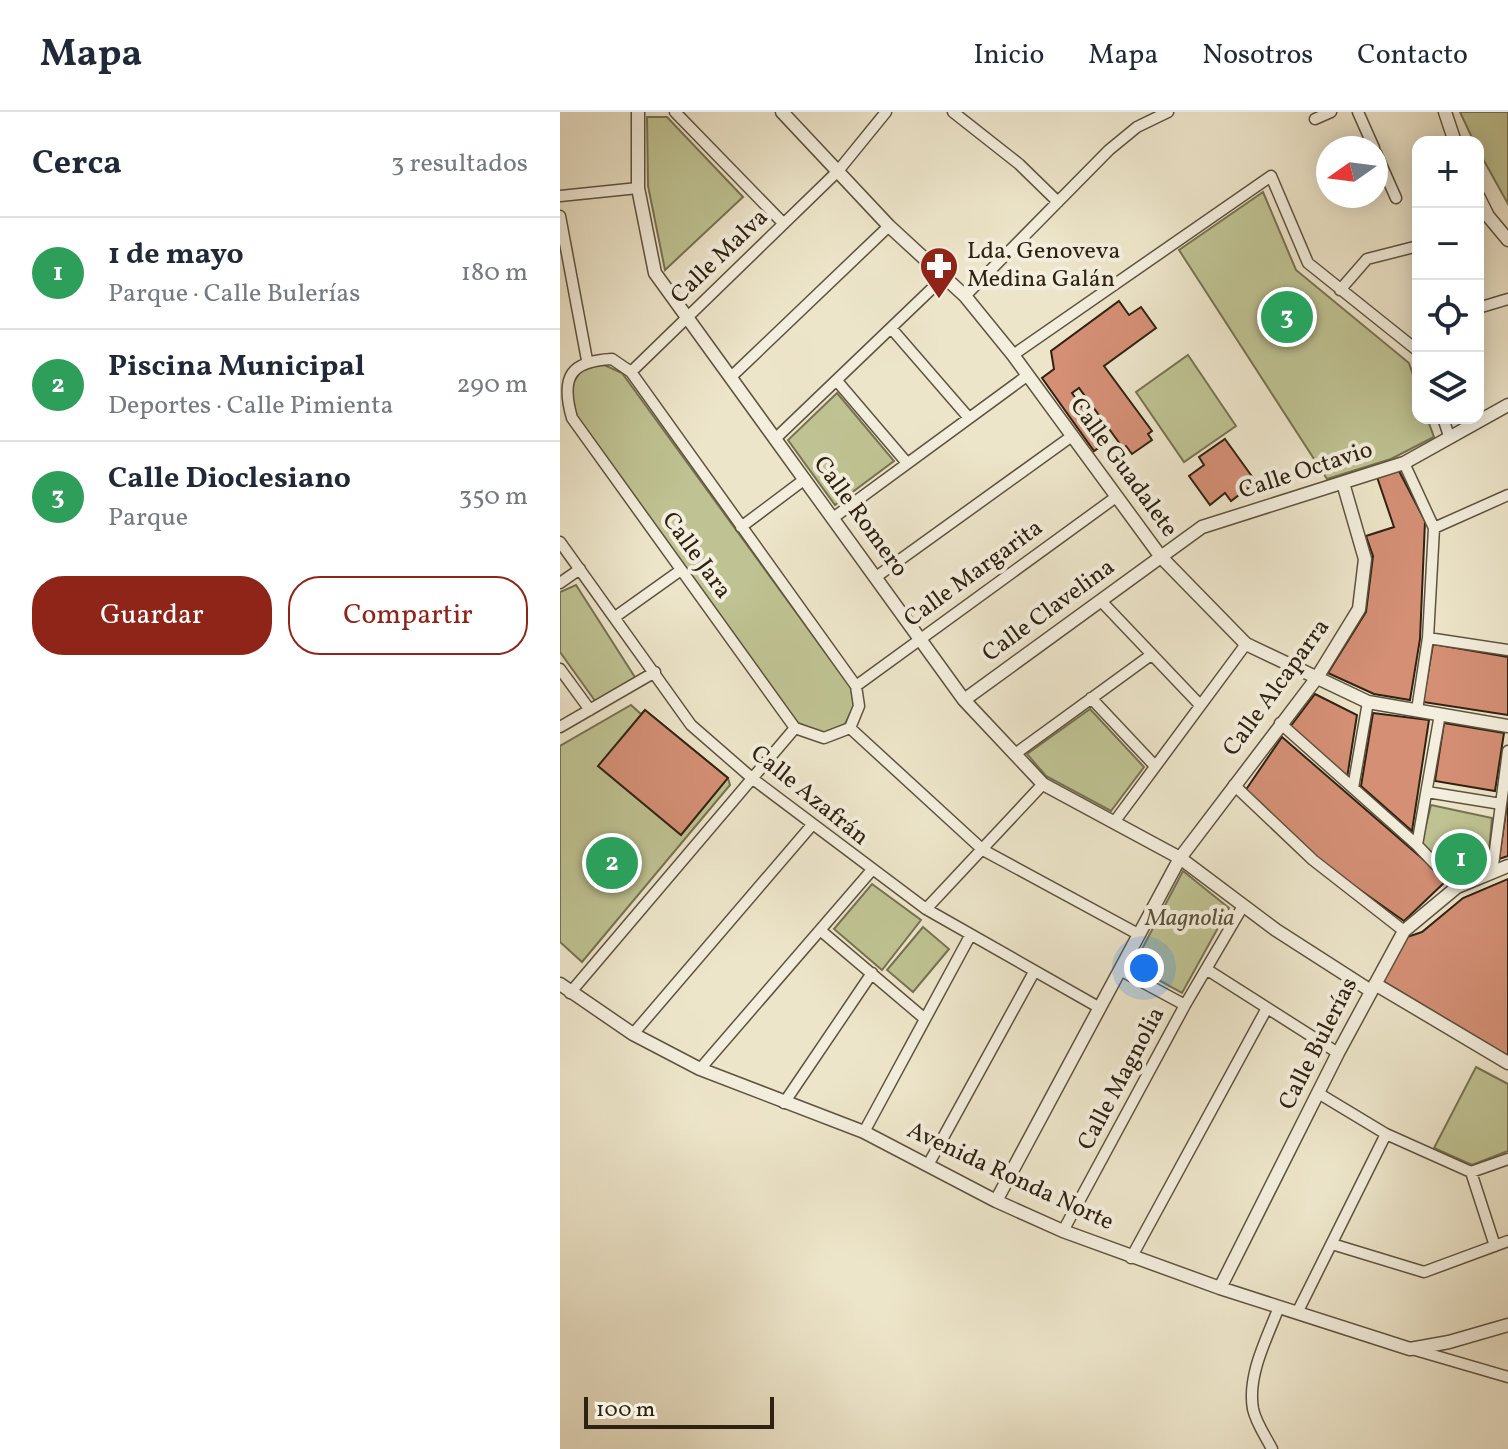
<!DOCTYPE html>
<html lang="es">
<meta charset="utf-8">
<style>
body{margin:0;font-family:Vollkorn,serif;background:#f6f6f7;color:#1f2937}
.controls{position:absolute;right:24px;top:24px;display:grid;overflow:hidden;border-radius:16px;box-shadow:0 4px 20px #0003}
.controls button{width:72px;height:72px;display:grid;place-items:center;padding:0;border:0;border-bottom:2px solid #e0e1e3;background:#fff;color:#1f2937;font:40px sans-serif}
.compass{position:absolute;left:756px;top:24px;width:72px;height:72px;border-radius:50%;background:#fff;box-shadow:0 4px 20px #0003;rotate:256deg}
.scale{position:absolute;left:24px;bottom:20px;width:190px;box-sizing:border-box;padding-left:8px;border:4px solid #2f2211;border-top:0;font-size:22px;line-height:28px;white-space:nowrap;color:#2f2211;-webkit-text-stroke:6px #f3eedd;paint-order:stroke}
.you{position:absolute;left:584px;top:856px;width:28px;height:28px;margin:-20px;border:6px solid #fff;border-radius:50%;background:#1a73e8;box-shadow:0 0 0 12px #1a73e833}
.badge{display:grid;place-items:center;width:52px;height:52px;border-radius:50%;background:#8f2418;color:#fff;font-size:26px;font-weight:700}
.pin{position:absolute;translate:-50% -50%;border:4px solid #fff;box-shadow:0 2px 8px #0006}
.list{margin:0;padding:0;list-style:none}
h2{display:flex;justify-content:space-between;align-items:center;height:104px;margin:0;padding:0 32px;font-size:34px}
h2 small{font-size:26px;font-weight:400;color:#747a83}
.list li{display:grid;grid-template-columns:52px 1fr auto;gap:24px;align-items:center;box-sizing:border-box;height:112px;padding:0 32px;border-top:2px solid #e0e1e3}
.list b{display:block;font-size:30px;white-space:nowrap}
.list p{margin:0;font-size:26px;white-space:nowrap;color:#747a83}
.list em{font-size:26px;font-style:normal;color:#747a83}
.actions{display:flex;gap:16px;padding:24px 32px}
.actions a{flex:1;padding:18px 0;border:2px solid #8f2418;border-radius:32px;text-align:center;font-size:28px;color:#8f2418}
.actions .main{background:#8f2418;color:#fff}
.icon{flex:none;width:44px;height:44px;fill:none;stroke:currentColor;stroke-width:2;stroke-linecap:round;stroke-linejoin:round}
.map{position:relative;flex:none;width:948px;height:1337px;overflow:hidden}
header{display:flex;align-items:center;gap:48px;box-sizing:border-box;height:112px;padding:0 40px;background:#fff;border-bottom:2px solid #e0e1e3}
header strong{font-size:38px}
nav{display:flex;gap:44px;margin-inline-start:auto;font-size:28px}
main{display:flex}
aside{flex:1;background:#fff}
.map>svg:first-child{display:block}
.green{fill:#bfc292;stroke:#777252;stroke-width:2}
.building{fill:#d48f75;stroke:#2f2211;stroke-width:2}
.lines{fill:none;stroke-linecap:round;stroke-linejoin:round}
.minor-casing{stroke:#5e533f;stroke-width:13}
.tertiary-casing{stroke:#5e533f;stroke-width:15}
.minor{stroke:#f3eedd;stroke-width:10}
.tertiary{stroke:#f3eedd;stroke-width:12}
.labels{text-anchor:middle;dominant-baseline:central;stroke-width:8;stroke-linejoin:round;paint-order:stroke}
.poi-label{font-size:24px;fill:#2f2211;stroke:#f3eedd;text-anchor:start}
.street-label{font-size:24px;fill:#2f2211;stroke:#f3eedd}
.park-label{font-size:24px;font-style:italic;fill:#5a5238;stroke:#f3eedd}
</style>
<header>
<strong>Mapa</strong>
<nav><a>Inicio</a><a>Mapa</a><a>Nosotros</a><a>Contacto</a></nav>
</header>
<main>
<aside>
<h2>Cerca<small>3 resultados</small></h2>
<ul class="list">
<li><span class="badge" style="background:#2e9e5b">1</span><div><b>1 de mayo</b><p>Parque · Calle Bulerías</p></div><em>180 m</em></li>
<li><span class="badge" style="background:#2e9e5b">2</span><div><b>Piscina Municipal</b><p>Deportes · Calle Pimienta</p></div><em>290 m</em></li>
<li><span class="badge" style="background:#2e9e5b">3</span><div><b>Calle Dioclesiano</b><p>Parque</p></div><em>350 m</em></li>
</ul>
<div class="actions"><a class="main">Guardar</a><a>Compartir</a></div>
</aside>
<div class="map">
<svg width="948" height="1337" viewBox="0 0 948 1337">
<rect width="100%" height="100%" fill="#ede5ca"/>
<filter id="stains"><feTurbulence type="fractalNoise" baseFrequency=".0025" numOctaves="4"/><feColorMatrix values="0 0 0 0 .2 0 0 0 0 .09 0 0 0 0 .02 0 0 0 .5 -.17"/></filter>
<radialGradient id="worn" r=".72"><stop offset=".6" stop-color="#630" stop-opacity="0"/><stop offset="1" stop-color="#630" stop-opacity=".3"/></radialGradient>
<!-- green -->
<path class="green" d="M900,0H948V92L918,38V30H914Z
M87,5H107L183,85L105,158L88,74Z
M703,80L736,158L849,251L858,278V306H867L874,325L831,347L767,367L619,138Z
M628,243L676,314L624,350L576,280Z
M42,252L62,261L291,576L294,594L285,612L263,621L238,611L15,302L9,277L21,259Z
M277,281L334,349L275,393L228,328Z
M16,473L78,570L38,593L0,540V480Z
M71,593L81,602L85,598L168,666L170,673L22,850L0,830V634Z
M530,597L584,655L551,699L486,664L467,642Z
M871,693L932,706L927,761L901,773L861,733Z
M623,759L669,796L622,881L573,854Z
M312,772L361,808L322,858L274,817Z
M363,815L389,837L353,880L327,858Z
M916,955L948,972V1039L912,1053L874,1036Z"/>
<!-- building -->
<path class="building" d="M559,189L569,203L581,195L596,216L544,254L592,319L588,322L592,328L572,342L566,334L563,336L519,276L512,281L547,330L534,339L482,266L494,257L491,239Z
M665,327L696,370L671,389L665,381L650,393L629,364L644,353L639,345Z
M839,359L865,409L860,527L850,588L814,582L768,561L806,500L813,444L806,424L834,415L817,365Z
M873,532L948,545V603L863,590Z
M755,582L797,603L787,666L730,615Z
M85,598L168,666L121,723L38,654Z
M813,601L869,608L852,719L801,674Z
M884,611L944,621L935,679L875,669Z
M722,625L887,768L844,809L762,751L685,679Z
M948,685V744L939,747Z
M948,767V944L823,869L844,826L862,820L903,786Z"/>
<g class="lines">
<defs>
<path id="minor" d="M115,0L223,111
M393,0L459,52L498,90
M798,0L814,36
M755,7L771,0
M816,41L836,86
M0,84L78,76
M0,104L27,248
M780,178L807,147L858,134
M405,184L549,38L577,15L608,0
M918,196L948,187
M331,216L409,306
M453,243L711,64L748,151L858,239
M52,247L71,260L296,574L299,594L290,616L264,626L235,616L12,306C0,264 11,249 52,247Z
M71,260L278,59L326,0
M171,265L329,114
M277,269L347,351
M883,306L889,324
M216,326L384,165
M844,351L874,416L868,526L857,598
M273,406L468,263
M181,415L245,367
M874,416L948,383
M0,430L131,613L193,667L366,797L540,896
M316,465L512,324
M0,471L20,457
M541,489L640,593
M55,505L121,458
M868,526L948,538
M0,557L30,598
M296,574L556,385
M531,586L595,654
M720,611L857,733L897,775
M0,615L95,560
M290,616L423,738L578,822
M455,642L591,543
M674,673L753,748L844,819
M793,676L808,590
M867,680L941,692
M555,709L686,532
M857,733L880,602
M932,761L948,639
M366,797L483,672
M260,818L365,907
M646,857L778,941
M560,858L625,893
M10,881L235,616
M73,922L252,713
M140,957L311,759
M758,981L826,1022L911,1060L948,1047
M224,991L312,861
M304,1020L410,824
M368,1053L474,860
M911,1060L935,1134
M503,1119L625,893L683,794
M772,1132L864,1160L948,1129
M571,1146L707,896
M737,1201L826,1022
M852,1237L948,1265
M712,1337C706,1325 696,1311 693,1297C687,1263 707,1226 719,1195"/>
<path id="tertiary" d="M78,0V76L95,161L404,588L483,672L620,746L716,818L811,879
M222,0L329,114L405,184L453,243L601,445L686,532L808,590L948,614
M885,0L895,30
M918,84L928,104L948,128
M404,588L642,415L844,351L948,293
M0,872L73,922L140,957L304,1020L436,1089L503,1119L660,1176L850,1237L889,1230L948,1213
M815,872L948,951
M436,1089L620,746L756,567L799,497L805,447L783,371
M660,1176L778,941L844,819L897,775L948,754"/>
</defs>
<!-- minor casing -->
<use href="#minor" class="minor-casing"/>
<!-- tertiary casing -->
<use href="#tertiary" class="tertiary-casing"/>
<!-- minor -->
<use href="#minor" class="minor"/>
<!-- tertiary -->
<use href="#tertiary" class="tertiary"/>
</g>
<!-- icons -->
<defs>
<symbol id="pharmacy-pin" viewBox="-11 -11 22 30"><path d="M0 17L-7.5 6A9.5 9.5 0 1 1 7.5 6Z" fill="#8f2418" stroke="#f3eedd"/><path d="M-2-6h4v4h4v4h-4v4h-4v-4h-4v-4h4Z" fill="#fff"/></symbol>
</defs>
<g fill-rule="evenodd">
<use href="#pharmacy-pin" x="357" y="132" width="44" height="60"/>
</g>
<g class="labels">
<!-- poi labels -->
<g class="poi-label">
<text x="407" y="140">Lda. Genoveva<tspan x="407" dy="28">Medina Galán</tspan></text>
</g>
<!-- street labels -->
<g class="street-label">
<text transform="translate(160 145) rotate(-44)">Calle Malva</text>
<text transform="translate(563 356) rotate(54)">Calle Guadalete</text>
<text transform="translate(746 359) rotate(-18)">Calle Octavio</text>
<text transform="translate(300 405) rotate(54)">Calle Romero</text>
<text transform="translate(136 444) rotate(54)">Calle Jara</text>
<text transform="translate(414 462) rotate(-36)">Calle Margarita</text>
<text transform="translate(489 499) rotate(-36)">Calle Clavelina</text>
<text transform="translate(717 576) rotate(-54)">Calle Alcaparra</text>
<text transform="translate(249 684) rotate(39)">Calle Azafrán</text>
<text transform="translate(759 932) rotate(-63)">Calle Bulerías</text>
<text transform="translate(562 967) rotate(-62)">Calle Magnolia</text>
<text transform="translate(450 1065) rotate(25)">Avenida Ronda Norte</text>
</g>
<!-- park labels -->
<g class="park-label">
<text x="630" y="807">Magnolia</text>
</g>
</g>
<rect width="100%" height="100%" filter="url(#stains)"/>
<rect width="100%" height="100%" fill="url(#worn)"/>
</svg>
<div class="controls">
<button>+</button>
<button>−</button>
<button><svg class="icon" aria-label="locate" viewBox="0 0 24 24"><circle cx="12" cy="12" r="6"/><path d="M12 2v4M12 18v4M2 12h4M18 12h4"/></svg></button>
<button><svg class="icon" aria-label="layers" viewBox="0 0 24 24"><path d="M12 4l9 5-9 5-9-5zM3 14l9 5 9-5"/></svg></button>
</div>
<svg class="compass" viewBox="-18 -18 36 36"><path d="M0-13l5 13h-10z" fill="#e53935"/><path d="M0 13l5-13h-10z" fill="#747a83"/></svg>
<div class="scale">100 m</div>
<div class="you"></div>
<div class="pin badge" style="left:901px;top:747px;background:#2e9e5b">1</div>
<div class="pin badge" style="left:52px;top:751px;background:#2e9e5b">2</div>
<div class="pin badge" style="left:727px;top:205px;background:#2e9e5b">3</div>
</div>
</main>
